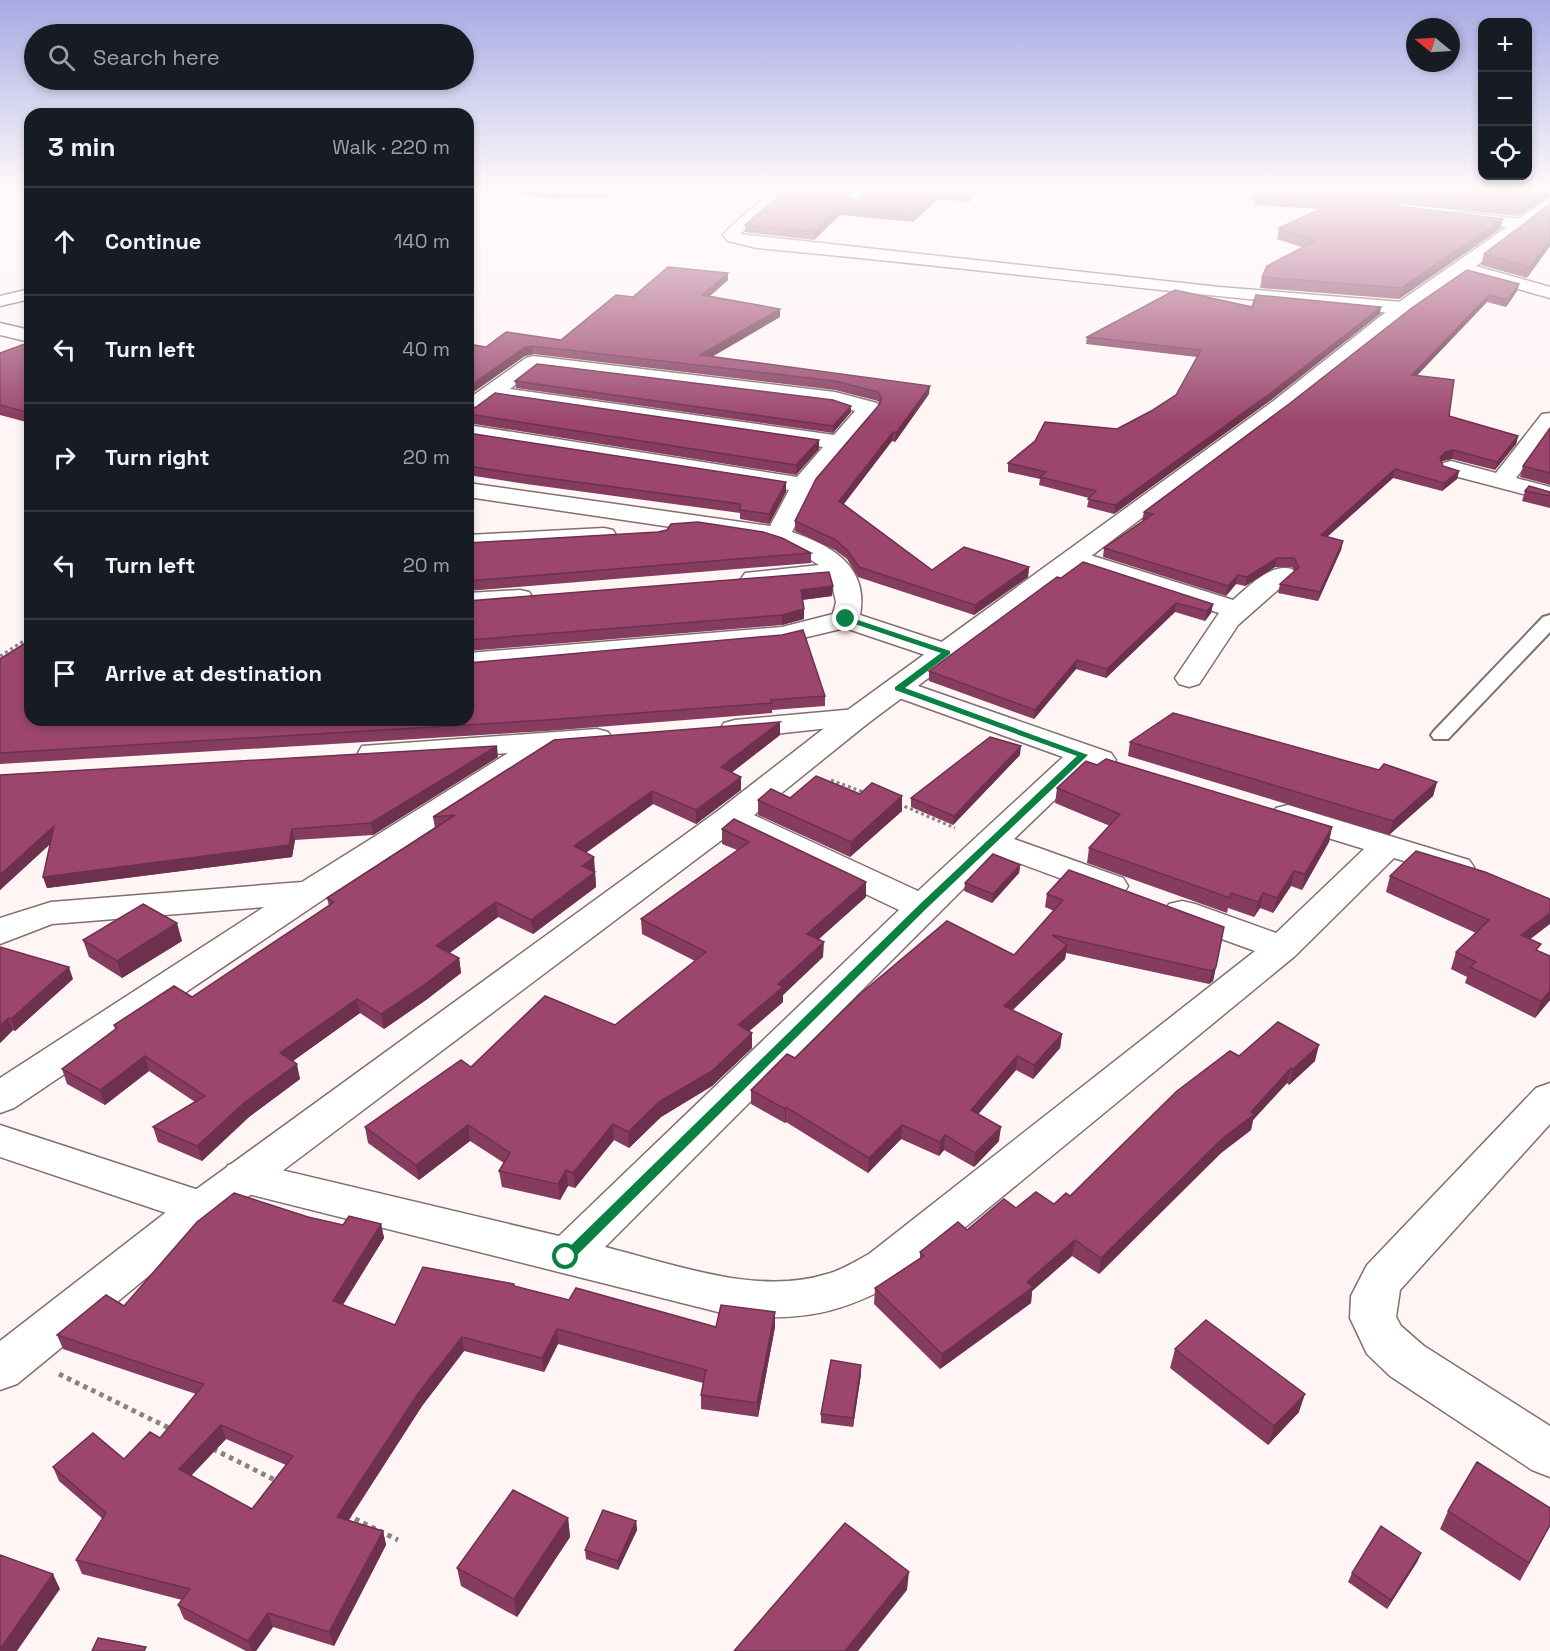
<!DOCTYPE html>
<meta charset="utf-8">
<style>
body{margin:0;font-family:"Space Grotesk",sans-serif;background:#242831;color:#f1f3f6}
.controls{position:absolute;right:18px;top:18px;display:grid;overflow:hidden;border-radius:12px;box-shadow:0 3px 9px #0003}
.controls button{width:54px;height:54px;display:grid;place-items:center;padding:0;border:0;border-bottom:2px solid #363941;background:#171b24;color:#f1f3f6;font:30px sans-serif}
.compass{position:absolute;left:1406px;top:18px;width:54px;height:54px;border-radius:50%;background:#171b24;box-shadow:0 3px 9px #0003;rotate:288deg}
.stop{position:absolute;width:18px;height:18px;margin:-14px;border:4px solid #0b8043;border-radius:50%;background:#fff}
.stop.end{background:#0b8043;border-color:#fff;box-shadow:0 2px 6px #0008}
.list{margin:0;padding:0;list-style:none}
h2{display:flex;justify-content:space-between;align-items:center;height:78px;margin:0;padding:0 24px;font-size:26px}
h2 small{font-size:20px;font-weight:400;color:#9ea1a6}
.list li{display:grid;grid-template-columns:39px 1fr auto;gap:18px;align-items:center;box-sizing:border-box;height:108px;padding:0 24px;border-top:2px solid #363941}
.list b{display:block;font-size:22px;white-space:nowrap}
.list em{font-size:20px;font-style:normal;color:#9ea1a6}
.icon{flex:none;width:33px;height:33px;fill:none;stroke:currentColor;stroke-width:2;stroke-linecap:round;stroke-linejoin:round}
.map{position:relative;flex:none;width:1550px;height:1651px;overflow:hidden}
.search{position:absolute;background:#171b24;box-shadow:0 3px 9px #0003;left:24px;top:24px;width:450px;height:66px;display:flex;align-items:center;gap:15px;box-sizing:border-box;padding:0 21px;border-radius:33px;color:#9ea1a6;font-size:22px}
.panel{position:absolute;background:#171b24;box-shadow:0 3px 9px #0003;left:24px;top:108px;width:450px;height:618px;border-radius:18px}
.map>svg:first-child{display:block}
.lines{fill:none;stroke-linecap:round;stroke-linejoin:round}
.service-casing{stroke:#846e6f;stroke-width:4}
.minor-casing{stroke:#846e6f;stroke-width:3}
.tertiary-casing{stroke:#846e6f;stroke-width:3}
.secondary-casing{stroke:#846e6f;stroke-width:3}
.path-far1{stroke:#8b8282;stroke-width:3;stroke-dasharray:3 3;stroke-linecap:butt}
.path{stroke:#8b8282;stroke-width:5;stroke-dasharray:4.5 4.5;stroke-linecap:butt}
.service{fill:#fff;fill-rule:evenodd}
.minor{fill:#fff;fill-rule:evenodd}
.tertiary{fill:#fff;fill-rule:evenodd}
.secondary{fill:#fff;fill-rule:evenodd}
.wall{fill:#863c5f;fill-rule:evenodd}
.shaded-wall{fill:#6d314d}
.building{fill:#9c466e;stroke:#6d314d;stroke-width:1.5;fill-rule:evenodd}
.route{fill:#0b8043}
</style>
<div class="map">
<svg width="1550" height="1651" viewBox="0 0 1550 1651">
<rect width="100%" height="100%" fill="#fff5f5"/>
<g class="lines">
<defs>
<path id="service" d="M1550,615V632L1448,739H1434L1431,735L1434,731L1543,617Z"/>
<path id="minor" d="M768,190H783L773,205L740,234L1219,287L1403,302L1412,308L1403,314C1187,295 973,268 757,248L728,241L723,235L725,232L762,199Z
M854,190H869L860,204H850L847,201Z
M1458,212L1522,219L1530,224L1522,229L1452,220L1450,217L1452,214Z
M0,323L30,330V342L0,335Z
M533,356L835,392L877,403L880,408L877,413L814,487L792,532C833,546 869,567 860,615L957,647L961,653L957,659L947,661L937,659L845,628L782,643L468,671V653L782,627L833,614L836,602L831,580L754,587L745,585L741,579L745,573L819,565L798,552L773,542L468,497V483L770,526L789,490L468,439V425L797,477L823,447L495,399L476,414L468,415V399L526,358ZM537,368L833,404L855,411L834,435L510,389Z
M1550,413V433L1516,478L1550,487V501L1443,473L1440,468L1443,463L1451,461L1496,473L1542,414Z
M604,528L613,530L616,535L613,540L468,551V535Z
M1074,550L1233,600C1249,586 1270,563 1292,569L1296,574L1238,625L1199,684L1189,687L1179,684L1175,678L1219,613L1065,563L1061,558L1065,553Z
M520,590L529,592L533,598L529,604L468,609V593Z
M898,679L1111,753L1116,760L1111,767L1100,769L1089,767L1014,839L1123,878L1128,886L1123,894L1111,897L997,855L605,1247C674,1264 756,1296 827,1274C842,1270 856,1261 869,1254L1255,951L1169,920L1164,912L1169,904L1182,901L1195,904L1276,933L1364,849L1276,822L1272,815L1276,808L1288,805L1469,860L1474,867L1469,874L1457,877L1394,858L1295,956L901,1280C841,1314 803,1321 734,1316L228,1189L222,1177L228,1165L243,1161L559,1236L899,910L719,824L715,817L719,810L731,807L743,810L918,891L1063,757L888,694L883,688L888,682Z
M856,709L867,712L871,718L867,724L735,738L724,735L720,729L724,723L735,720Z
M597,729L608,732L612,738L608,744L555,750L324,899L14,1108L0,1113V1078L264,907L52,924L0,944V918L51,902L302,882L508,753L373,762L362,760L358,753L362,746Z
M1550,1083V1124L1400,1290L1396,1317L1401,1326L1424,1346L1550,1426V1477L1532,1470L1390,1376L1367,1354L1350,1318L1351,1296L1367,1265L1536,1088Z
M0,1125L217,1196L224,1208L217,1220L202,1225L0,1157Z"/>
<path id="tertiary" d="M1550,197V209L1476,266L1550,287V298L1465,274L1410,312L1286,410L867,724L743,824L217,1220L17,1384L0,1390V1341L187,1196L719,810L845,712L1272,402L1396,304Z"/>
<path id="secondary" d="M30,289V299L0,306V296Z"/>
</defs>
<!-- service casing -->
<use href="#service" class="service-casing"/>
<!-- minor casing -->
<use href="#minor" class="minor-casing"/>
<!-- tertiary casing -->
<use href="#tertiary" class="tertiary-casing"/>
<!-- secondary casing -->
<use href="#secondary" class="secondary-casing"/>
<!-- path-far1 -->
<path class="path-far1" d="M0,656L30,637
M831,780L866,793
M899,804L955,828"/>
<!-- path -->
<path class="path" d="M59,1374L171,1429
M213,1449L279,1482
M347,1515L398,1540"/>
<!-- service -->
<use href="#service" class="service"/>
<!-- minor -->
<use href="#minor" class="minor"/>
<!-- tertiary -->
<use href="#tertiary" class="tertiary"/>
<!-- secondary -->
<use href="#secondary" class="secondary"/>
</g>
<!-- wall -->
<path class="wall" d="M495,190H613L607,198L552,199Z
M734,190H766L764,193Z
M781,190H853L848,197L850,199H860L866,190H980L969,202L938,199L913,222L840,215L814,240L745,232V225L775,199Z
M1252,190H1550L1518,216L1400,204L1395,205L1396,206L1503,219L1500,229L1399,299L1260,288L1262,277L1302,247L1277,239L1279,228L1320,209L1254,205L1255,200H1250Z
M1550,204L1527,278L1481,265L1484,254Z
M728,273V280L709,297L780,317L712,357L929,394L895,442L892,441L844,504L932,570L1029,567L1028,577L974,615L858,577L847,559L835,550L795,531V521L879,405L880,404L878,401L835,390L533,354L525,356L486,347L561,340L633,297Z
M1519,284L1517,291L1506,307L1487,302L1417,375L1449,416L1518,436L1516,444L1495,470L1452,459L1442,461V462L1443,466L1459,471L1457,479L1442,491L1393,478L1327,537L1343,541L1341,550L1318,601L1278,593L1280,584L1295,571L1292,567H1275L1245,586L1236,584L1226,596L1103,557L1104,548L1143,521L1142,520L1144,512L1289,404L1413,307Z
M1252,307L1380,314L1271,400L1114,514L1087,507L1089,498L1039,485L1040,479L1008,472V463L1117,429L1153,410L1176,395L1197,357L1086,344L1087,337Z
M30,342V423L0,415V353Z
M515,381L851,412L833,433L516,388Z
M468,408L819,440V449L796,475L468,423Z
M1550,428V485L1520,477L1523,466Z
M468,433L786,482V492L769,524L740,519V513L526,484L468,475Z
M1525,491L1550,492V508L1522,501Z
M468,543L811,553V563L468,591Z
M1061,578L1213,604L1211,613L1205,621L1175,612L1106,678L1076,669L1034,719L929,681V671Z
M833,586L832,596L802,600L804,619L782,625L468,651V601Z
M0,659L825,696V706L772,710V713L547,731L0,764Z
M780,735L732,772L741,790L696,824L653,804L586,853L595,871L594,872H595L596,887L533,934L498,917L449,953L459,958L461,973L426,1000L384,1029L360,1013L293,1061L300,1079L249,1117L202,1161L158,1142L153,1127L195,1102L149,1071L105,1105L67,1084L62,1069L115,1029L114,1025L192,997L329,906L327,898L435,828L433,817Z
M1130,742L1379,770L1437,782L1433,796L1389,835L1128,756Z
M1020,755L953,825L911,807V798Z
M498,757L373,835L295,840L292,857L47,888L43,877L50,844L0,890V775Z
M1097,765L1332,827L1329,842L1302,890L1291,886L1273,913L1260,908L1254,917L1228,908L1227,913L1087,863L1089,848L1110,826L1055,803L1057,788Z
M860,794L902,796V811L850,857L758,815V800Z
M722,829L866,897L818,940L823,957L783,995V1002L749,1031L752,1048L712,1086L661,1117L629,1148L614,1140L575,1188L568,1186L560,1200L502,1187L499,1171L504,1163L470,1141L419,1180L368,1143L365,1127L471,1067L615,1025L695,961L642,934L641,919L737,850L722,844Z
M1416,851L1530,939L1538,951L1550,956V1000L1535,1018L1465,983L1467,977L1451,969L1456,952L1476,933L1386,892L1390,876Z
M1020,865L1019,873L992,903L964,891L965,883Z
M1047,894L1224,927L1213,981L1209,984L1066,953L1065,959L1012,1011L1062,1034L1060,1048L1033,1079L1016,1070L978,1114L999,1141L974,1167L944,1150L939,1156L901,1139L868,1173L786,1122L785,1123L751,1104V1090L795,1058L1014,955L1054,911L1045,907Z
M83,940L182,941L122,978L89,957Z
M0,947L73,979L15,1031L13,1030L0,1043Z
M1239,1056L1315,1061L1289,1085L1287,1083L1253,1120L1251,1130L1221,1153L1099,1274L1072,1256L1032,1291L1031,1303L940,1369L874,1304L875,1288L920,1258V1252L967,1230L1016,1208L1054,1204L1070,1196Z
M308,1217L343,1225L381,1224L384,1238L343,1305L395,1325L514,1284L515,1287L569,1300L716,1327H775L758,1417L701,1409V1395L703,1383L558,1344L544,1372L464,1351L422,1406L349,1520L383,1531L386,1545L334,1646L273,1627L256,1651H246L184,1619L178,1605L182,1600L82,1574L76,1560L103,1519L59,1481L53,1467L124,1459L160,1438L196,1394L63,1349L57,1335L124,1306ZM226,1439L286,1465L252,1509L191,1476Z
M1175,1349L1299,1412L1268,1445L1170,1368Z
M861,1374L853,1427L821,1423V1414Z
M1448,1511L1550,1526L1520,1581L1440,1529Z
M568,1518L570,1537L517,1617L461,1586L457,1568Z
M636,1521L637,1530L618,1570L586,1559L585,1550Z
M1421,1553L1417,1562L1387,1609L1348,1582L1352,1573Z"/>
<!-- shaded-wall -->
<path class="shaded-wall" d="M607,190H613L607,198L606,191Z
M848,190H853L845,201V194Z
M974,190H980L969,202V195Z
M1548,190H1550V197L1518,216L1521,206Z
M938,192V199L913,222L914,215Z
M1402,194L1400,204L1393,206L1392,202L1395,196Z
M840,208V215L814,240V232Z
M1503,219L1500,229L1399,299L1401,288Z
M1550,240V246L1527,278L1530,267Z
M728,273V280L702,303V295Z
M1519,284L1517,291L1506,307L1508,300Z
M1489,295L1487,302L1410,383L1412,375Z
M1381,307L1380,314L1271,400L1114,514L1115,505Z
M780,309V317L700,363V355Z
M533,346V354L525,356L468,396V387L524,348Z
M930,386L929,394L895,442L896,433Z
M851,406V412L833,433V426Z
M893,432L892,441L839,510V501Z
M1518,436L1516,444L1495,470L1497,462Z
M819,440V449L796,475V465Z
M1454,450L1452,459L1442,461L1438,467L1440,458L1445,452Z
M1395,469L1393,478L1319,544L1321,535Z
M1459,471L1457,479L1442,491L1444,483Z
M786,482V492L769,524V514Z
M1343,541L1341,550L1318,601L1320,592Z
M1277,558L1275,567L1245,586L1247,577Z
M1029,567L1028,577L974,615L975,605Z
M1238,575L1236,584L1226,596L1228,586Z
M833,586L832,596L801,600V590Z
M1176,603L1175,612L1106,678L1107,669Z
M1213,604L1211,613L1205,621L1207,611Z
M804,609V619L782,625V615Z
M1077,660L1076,669L1034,719L1035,710Z
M780,722V735L721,781V767Z
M497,746L498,757L373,835L371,823Z
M1021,746L1020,755L953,825L954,816Z
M741,777V790L696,824V810Z
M1437,782L1433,796L1389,835L1393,821Z
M652,791L653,804L575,860L574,846Z
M902,796V811L850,857L851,842Z
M54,826L58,837L0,890V875Z
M1332,827L1329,842L1302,890L1305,874Z
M292,829L295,840L292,857L47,888L43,877Z
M594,857L595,871L583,880L582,866Z
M1020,865L1019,873L992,903L993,894Z
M1294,871L1291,886L1273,913L1277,898Z
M595,872L596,887L533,934L531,920Z
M866,882V897L807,949V934Z
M1263,893L1260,908L1254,917L1258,902Z
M496,902L498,917L439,961L436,946Z
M1550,913V924L1515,951L1521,935Z
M177,923L182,941L122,978L117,961Z
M824,942L823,957L783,995V1002L739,1040L738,1025L778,984Z
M1067,945L1065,959L1002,1020L1004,1006Z
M459,958L461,973L426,1000L384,1029L381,1014Z
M69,967L73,979L15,1031L11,1019Z
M1216,967L1213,981L1209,984L1212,971Z
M1550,991V1000L1535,1018L1541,1001Z
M357,999L360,1013L283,1068L280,1053Z
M8,1018L13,1030L0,1043V1026Z
M752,1033V1048L712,1086L661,1117L629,1148L628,1132L660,1101Z
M1062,1034L1060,1048L1033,1079L1034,1065Z
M1319,1045L1315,1061L1289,1085L1293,1069Z
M145,1056L149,1071L105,1105L100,1090Z
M1017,1056L1016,1070L970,1124L971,1110Z
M297,1064L300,1079L249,1117L202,1161L197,1146L245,1102Z
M1291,1068L1287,1083L1253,1120L1251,1130L1221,1153L1099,1274L1101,1258L1251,1112Z
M786,1107V1122L785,1123V1109Z
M613,1124L614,1140L575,1188L573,1173Z
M468,1125L470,1141L419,1180L416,1165Z
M902,1125L901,1139L868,1173L869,1158Z
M1001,1127L999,1141L974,1167L975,1153Z
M945,1135L944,1150L939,1156L940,1142Z
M566,1170L568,1186L560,1200L558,1184Z
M381,1224L384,1238L336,1315L333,1301Z
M1075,1240L1072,1256L1032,1291L1031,1303L940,1369L942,1354L1027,1282Z
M775,1312V1327L758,1417L757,1403Z
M557,1329L558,1344L544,1372L542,1358Z
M462,1337L464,1351L422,1406L341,1531L337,1517L419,1392Z
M861,1365V1374L853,1427V1418Z
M1305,1394L1299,1412L1268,1445L1274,1426Z
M221,1425L226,1439L184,1483L179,1469Z
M568,1518L570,1537L517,1617L514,1599Z
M636,1521L637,1530L618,1570V1561Z
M383,1531L386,1545L334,1646L329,1632Z
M1421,1553L1417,1562L1387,1609L1391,1600Z
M909,1572L907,1590L858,1651H845Z
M53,1574L60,1589L17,1651H0V1649Z
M268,1613L273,1627L256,1651H252L248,1641Z"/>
<!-- building -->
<path class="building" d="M541,190H607L606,191H551Z
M781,190H848L845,194L850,199H860L866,190H974L969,195L938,192L914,215L840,208L814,232L745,225L775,199Z
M1252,190H1548L1521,206L1402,194L1395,196L1392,202L1396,206L1503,219L1401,288L1262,277L1267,266L1315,241L1279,228L1338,201L1256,195L1257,191Z
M1550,204V240L1530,267L1484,254Z
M668,267L728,273L702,295L780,309L700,355L930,386L896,433L893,432L839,501L932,570L964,547L1029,567L975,605L859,567L847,550L836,540L795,521L816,479L879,405L882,398L878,392L835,381L533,346L524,348L468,387V344L486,347L506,332L561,340L616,295L633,297Z
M1467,270L1519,284L1508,300L1489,295L1412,375L1454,380L1449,416L1518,436L1497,462L1454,450L1445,452L1440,458L1443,466L1459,471L1444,483L1395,469L1321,535L1343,541L1320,592L1280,584L1299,567L1294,558H1277L1247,577L1238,575L1228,586L1104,548L1153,514L1144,512L1289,404L1413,307Z
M1175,290L1252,307L1256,295L1381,307L1272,392L1115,505L1088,499L1096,491L1040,477L1046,472L1008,463L1035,441L1045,422L1117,429L1153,410L1176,395L1201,350L1087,337Z
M30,342V413L0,405V353Z
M537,364L833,400L851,406L833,426L515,381Z
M495,393L819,440L796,465L468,414V408L476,407Z
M1550,428V473L1523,466Z
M468,433L786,482L769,514L740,510V504L525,475L468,466Z
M1529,486L1550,492V496L1525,491Z
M698,522L763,532L782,538L811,553L468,581V543L658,532L667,530L671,524Z
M1083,562L1213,604L1207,611L1176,603L1107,669L1077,660L1035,710L929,671L1057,577L1061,578Z
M829,572L833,586L801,590L804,609L782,615L468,640V601Z
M803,630L825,696L771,700L772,703L546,720L0,753V659L30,640V720H468V663L782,635Z
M1173,713L1379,770L1384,764L1437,782L1393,821L1130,742Z
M780,722L721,767L741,777L696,810L652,791L574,846L594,857L582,866L595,872L531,920L496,902L436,946L459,958L424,985L381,1014L357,999L280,1053L297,1064L245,1102L197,1146L153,1127L205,1096L145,1056L100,1090L62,1069L117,1028L114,1025L174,986L192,997L334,902L327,898L455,815L433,817L554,740Z
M990,737L1021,746L954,816L911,798Z
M497,746L371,823L292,829L289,845L43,877L54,826L0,875V775Z
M1106,759L1332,827L1305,874L1294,871L1277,898L1263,893L1258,902L1231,893L1230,898L1089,848L1120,814L1057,788L1086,761L1097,765Z
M816,776L860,794L872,783L902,796L851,842L758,800L771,789L790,798Z
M734,819L866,882L807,934L824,942L778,984L783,987L738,1025L752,1033L712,1071L660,1101L628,1132L613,1124L573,1173L566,1170L558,1184L499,1171L510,1153L468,1125L416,1165L365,1127L461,1060L471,1067L545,996L615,1025L706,952L641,919L749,842L722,829Z
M1416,851L1485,872L1550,899V913L1521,935L1541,944L1536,950L1550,956V991L1541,1001L1470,967L1476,962L1456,952L1489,920L1390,876Z
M993,854L1020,865L993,894L965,883Z
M1069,870L1224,927L1216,967L1212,971L1052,935L1067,945L1004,1006L1062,1034L1034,1065L1017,1056L971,1110L1001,1127L975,1153L945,1135L940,1142L902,1125L869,1158L786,1107L785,1109L751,1090L787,1054L795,1058L860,994L947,921L1014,955L1063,900L1047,894Z
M143,904L177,923L117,961L83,940Z
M0,947L69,967L11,1019L8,1018L0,1026Z
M1278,1022L1319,1045L1293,1069L1291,1068L1251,1112L1255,1114L1224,1137L1101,1258L1075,1240L1027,1282L1033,1287L942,1354L875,1288L924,1256L920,1252L958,1222L967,1230L1004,1199L1016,1208L1036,1192L1054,1204L1066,1193L1070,1196L1177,1091L1230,1051L1239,1056Z
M234,1193L308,1217L343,1225L349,1216L381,1224L333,1301L395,1325L423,1267L514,1284V1286L569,1300L576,1288L716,1327L721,1305L775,1312L757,1403L701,1395L706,1370L557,1329L542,1358L462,1337L419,1392L337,1517L383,1531L329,1632L268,1613L248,1641L178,1605L190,1589L76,1560L106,1513L53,1467L93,1433L124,1459L150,1432L160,1438L204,1384L57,1335L106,1295L124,1306L197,1222ZM221,1425L293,1456L252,1509L179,1469Z
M1206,1320L1305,1394L1274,1426L1175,1349Z
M831,1360L861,1365L853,1418L821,1414Z
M1477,1462L1550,1508V1525L1529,1563L1448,1511Z
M513,1490L568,1518L514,1599L457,1568Z
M603,1510L636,1521L618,1561L585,1550Z
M845,1523L909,1572L845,1651H734Z
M1381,1526L1421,1553L1391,1600L1352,1573Z
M0,1555L53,1574L0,1649Z
M98,1638L146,1647L144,1651H92Z"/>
<!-- sky -->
<linearGradient id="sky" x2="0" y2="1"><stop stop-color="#a7aae3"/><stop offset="0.45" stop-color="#fffafa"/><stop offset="1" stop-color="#fffafa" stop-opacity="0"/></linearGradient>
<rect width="1550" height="421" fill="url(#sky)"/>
<!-- route -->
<path class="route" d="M846,616L950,651V654L905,688L1088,755L926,909L571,1261H562V1254L919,905L1077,756L895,690V687L941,653L843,620Z"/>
</svg>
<div class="controls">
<button>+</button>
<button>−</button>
<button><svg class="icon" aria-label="locate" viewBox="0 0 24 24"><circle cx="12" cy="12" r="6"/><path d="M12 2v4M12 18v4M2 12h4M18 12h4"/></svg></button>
</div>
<svg class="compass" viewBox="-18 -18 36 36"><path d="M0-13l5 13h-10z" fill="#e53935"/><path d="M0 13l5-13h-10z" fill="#9ea1a6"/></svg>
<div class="stop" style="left:566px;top:1257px"></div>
<div class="stop end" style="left:846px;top:619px"></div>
<div class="search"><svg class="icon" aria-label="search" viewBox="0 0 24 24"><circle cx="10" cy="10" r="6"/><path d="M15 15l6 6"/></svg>Search here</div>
<section class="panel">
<h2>3 min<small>Walk · 220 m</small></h2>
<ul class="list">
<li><svg class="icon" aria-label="ahead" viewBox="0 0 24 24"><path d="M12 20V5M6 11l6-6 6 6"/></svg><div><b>Continue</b></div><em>140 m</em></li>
<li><svg class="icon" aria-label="left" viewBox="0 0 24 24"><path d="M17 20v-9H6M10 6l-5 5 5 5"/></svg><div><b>Turn left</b></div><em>40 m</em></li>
<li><svg class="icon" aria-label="right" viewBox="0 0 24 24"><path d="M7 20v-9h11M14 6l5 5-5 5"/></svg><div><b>Turn right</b></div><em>20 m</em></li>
<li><svg class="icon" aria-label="left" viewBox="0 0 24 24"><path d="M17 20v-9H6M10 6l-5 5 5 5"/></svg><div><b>Turn left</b></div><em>20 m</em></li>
<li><svg class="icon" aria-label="arrive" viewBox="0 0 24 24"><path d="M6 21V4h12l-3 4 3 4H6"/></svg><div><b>Arrive at destination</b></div></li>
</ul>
</section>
</div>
